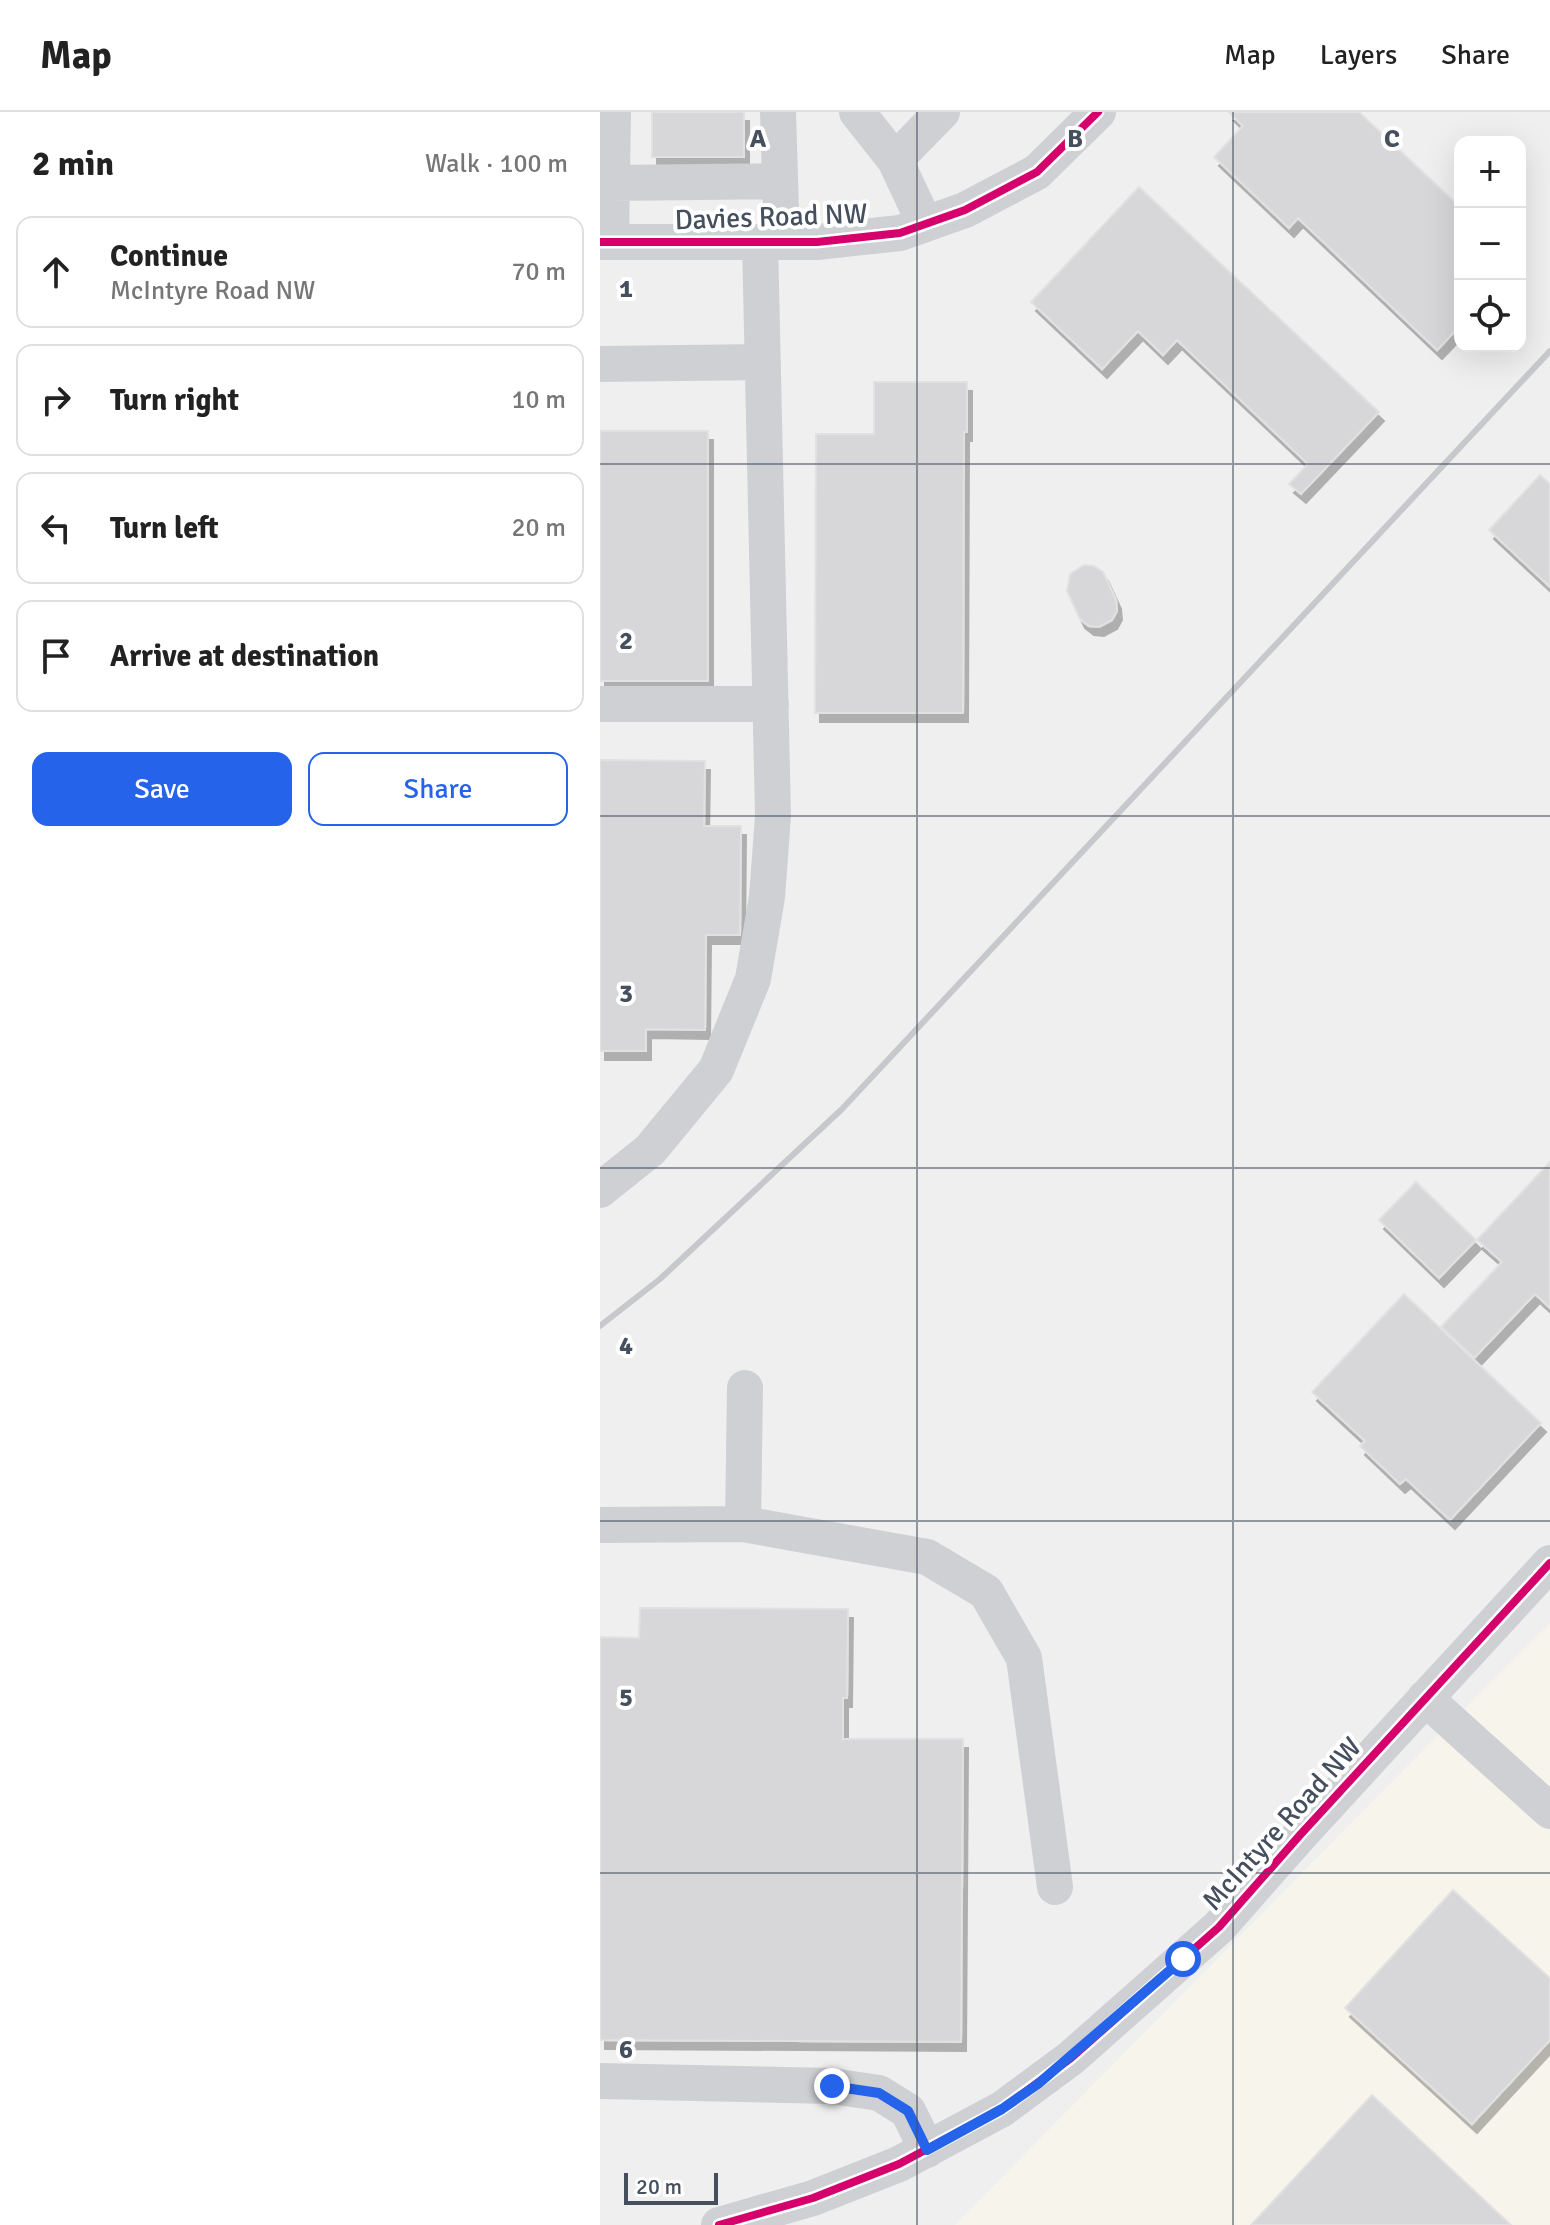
<!DOCTYPE html>
<meta charset="utf-8">
<style>
body{margin:0;font-family:Signika,sans-serif;background:#f6f6f6;color:#222}
.controls{position:absolute;right:24px;top:24px;display:grid;overflow:hidden;border-radius:16px;box-shadow:0 8px 32px #0002}
.controls button{width:72px;height:72px;display:grid;place-items:center;padding:0;border:0;border-bottom:2px solid #e0e0e0;background:#fff;color:#222;font:40px sans-serif}
.scale{position:absolute;left:24px;bottom:20px;width:94px;box-sizing:border-box;padding-left:8px;border:4px solid #454f5d;border-top:0;font-size:22px;line-height:28px;white-space:nowrap;color:#454f5d;-webkit-text-stroke:6px #fff;paint-order:stroke}
.stop{position:absolute;width:24px;height:24px;margin:-18px;border:6px solid #2563eb;border-radius:50%;background:#fff}
.stop.end{background:#2563eb;border-color:#fff;box-shadow:0 2px 8px #0008}
.list{margin:0;padding:0;list-style:none}
h2{display:flex;justify-content:space-between;align-items:center;height:104px;margin:0;padding:0 32px;font-size:34px}
h2 small{font-size:26px;font-weight:400;color:#767676}
.list li{display:grid;grid-template-columns:52px 1fr auto;gap:24px;align-items:center;box-sizing:border-box;height:112px;margin:0 16px 16px;padding:0 16px;border:2px solid #e0e0e0;border-radius:16px}
.list b{display:block;font-size:30px;white-space:nowrap}
.list p{margin:0;font-size:26px;white-space:nowrap;color:#767676}
.list em{font-size:26px;font-style:normal;color:#767676}
.actions{display:flex;gap:16px;padding:24px 32px}
.actions a{flex:1;padding:18px 0;border:2px solid #2563eb;border-radius:16px;text-align:center;font-size:28px;color:#2563eb}
.actions .main{background:#2563eb;color:#fff}
.icon{flex:none;width:44px;height:44px;fill:none;stroke:currentColor;stroke-width:2;stroke-linecap:round;stroke-linejoin:round}
.map{position:relative;flex:none;width:950px;height:2113px;overflow:hidden}
header{display:flex;align-items:center;gap:48px;box-sizing:border-box;height:112px;padding:0 40px;background:#fff;border-bottom:2px solid #e0e0e0}
header strong{font-size:38px}
nav{display:flex;gap:44px;margin-inline-start:auto;font-size:28px}
main{display:flex}
aside{flex:1;background:#fff}
.map>svg:first-child{display:block}
.commercial{fill:#f7f5eb}
.building{fill:#d7d7d9;stroke:#e1e1e2;stroke-width:2;filter:url(#shadow)}
.lines{fill:none;stroke-linecap:round;stroke-linejoin:round}
.minor{stroke:#ced0d4;stroke-width:36}
.rail{stroke:#c6c8cb;stroke-width:6}
.cycleway-casing{stroke:#fff;stroke-width:13}
.cycleway{stroke:#d6006c;stroke-width:8}
.route{stroke:#2563eb;stroke-width:10}
.grid{fill:none;stroke:#454f5d;stroke-width:2;stroke-opacity:0.55}
.labels{text-anchor:middle;dominant-baseline:central;stroke-width:8;stroke-linejoin:round;paint-order:stroke}
.street-label{font-size:28px;fill:#454f5d;stroke:#fff}
.grid-label{font-size:26px;text-anchor:middle;font-weight:bold;fill:#454f5d;stroke:#fff;stroke-width:8;stroke-linejoin:round;paint-order:stroke}
</style>
<header>
<strong>Map</strong>
<nav><a>Map</a><a>Layers</a><a>Share</a></nav>
</header>
<main>
<aside>
<h2>2 min<small>Walk · 100 m</small></h2>
<ul class="list">
<li><svg class="icon" aria-label="ahead" viewBox="0 0 24 24"><path d="M12 20V5M6 11l6-6 6 6"/></svg><div><b>Continue</b><p>McIntyre Road NW</p></div><em>70 m</em></li>
<li><svg class="icon" aria-label="right" viewBox="0 0 24 24"><path d="M7 20v-9h11M14 6l5 5-5 5"/></svg><div><b>Turn right</b></div><em>10 m</em></li>
<li><svg class="icon" aria-label="left" viewBox="0 0 24 24"><path d="M17 20v-9H6M10 6l-5 5 5 5"/></svg><div><b>Turn left</b></div><em>20 m</em></li>
<li><svg class="icon" aria-label="arrive" viewBox="0 0 24 24"><path d="M6 21V4h12l-3 4 3 4H6"/></svg><div><b>Arrive at destination</b></div></li>
</ul>
<div class="actions"><a class="main">Save</a><a>Share</a></div>
</aside>
<div class="map">
<svg width="950" height="2113" viewBox="0 0 950 2113">
<defs>
<filter id="shadow"><feDropShadow dx="5" dy="9" stdDeviation="0" flood-color="#0004"/></filter>
</defs>
<rect width="100%" height="100%" fill="#f0efef"/>
<!-- commercial -->
<path class="commercial" d="M950,1511V2113H355L842,1619Z"/>
<!-- building -->
<path class="building" d="M52,0H144V45H52Z
M629,0H759L860,95V214L837,238L698,106L689,116L614,45L643,14Z
M539,75L779,300L701,382L689,372L708,352L577,228L563,243L538,219L502,257L431,190Z
M274,270H367V320H364L363,601H215L216,322H274Z
M0,319H108V569H0Z
M940,363L950,372V475L889,418Z
M484,453L494,454L503,460L516,488L517,499L512,508L499,515L489,514L480,507L467,479L470,462Z
M0,648L105,649L104,714H141L140,823H106L105,918L46,917V939H0Z
M950,1050V1196L935,1182L874,1246L841,1215L902,1150L877,1128Z
M816,1070L876,1128L839,1166L779,1108Z
M804,1182L941,1311L850,1408L806,1367L800,1372L760,1334L765,1329L712,1280Z
M40,1496L248,1497L247,1586H243V1627H363L361,1930L0,1928V1525L39,1526Z
M853,1778L950,1866V1928L872,2012L745,1896Z
M772,1983L911,2113H651Z"/>
<g class="lines">
<!-- minor -->
<path class="minor" d="M178,0L182,130
M257,0L295,48L325,112
M295,48L342,0
M11,71L179,69
M0,130H217L300,121L365,98L437,60L498,0
M11,130L13,0
M0,252L163,250
M0,592H171
M0,1078L50,1038L116,958L153,867L167,785L173,704L160,130
M143,1412L145,1276
M0,1413L143,1412L327,1445L386,1480L424,1546L455,1775
M825,1586L950,1699
M0,1969L232,1974L279,1981L308,1999L327,2038
M119,2113L213,2086L299,2052L402,1997L471,1946L619,1815L700,1723L950,1451"/>
<!-- rail -->
<path class="rail" d="M0,1214L60,1167L242,997L950,239"/>
<defs>
<path id="cycleway" d="M0,130H217L300,121L365,98L437,60L498,0
M119,2113L213,2086L299,2052L402,1997L471,1946L619,1815L700,1723L950,1451"/>
</defs>
<!-- cycleway casing -->
<use href="#cycleway" class="cycleway-casing"/>
<!-- cycleway -->
<use href="#cycleway" class="cycleway"/>
</g>
<g class="lines">
<!-- route -->
<path class="route" d="M232,1974L279,1981L308,1999L327,2038L402,1997L438,1972L583,1847"/>
</g>
<!-- grid -->
<path class="grid" d="M317,0V2113M633,0V2113M0,352H950M0,704H950M0,1056H950M0,1409H950M0,1761H950"/>
<g class="labels">
<!-- street labels -->
<g class="street-label">
<text transform="translate(171 105) rotate(-2)">Davies Road NW</text>
<text transform="translate(682 1712) rotate(-48)">McIntyre Road NW</text>
</g>
</g>
<g class="grid-label">
<text x="158" y="35">A</text>
<text x="475" y="35">B</text>
<text x="792" y="35">C</text>
<text x="26" y="185">1</text>
<text x="26" y="537">2</text>
<text x="26" y="890">3</text>
<text x="26" y="1242">4</text>
<text x="26" y="1594">5</text>
<text x="26" y="1946">6</text>
</g>
</svg>
<div class="controls">
<button>+</button>
<button>−</button>
<button><svg class="icon" aria-label="locate" viewBox="0 0 24 24"><circle cx="12" cy="12" r="6"/><path d="M12 2v4M12 18v4M2 12h4M18 12h4"/></svg></button>
</div>
<div class="scale">20 m</div>
<div class="stop" style="left:583px;top:1847px"></div>
<div class="stop end" style="left:232px;top:1974px"></div>
</div>
</main>
